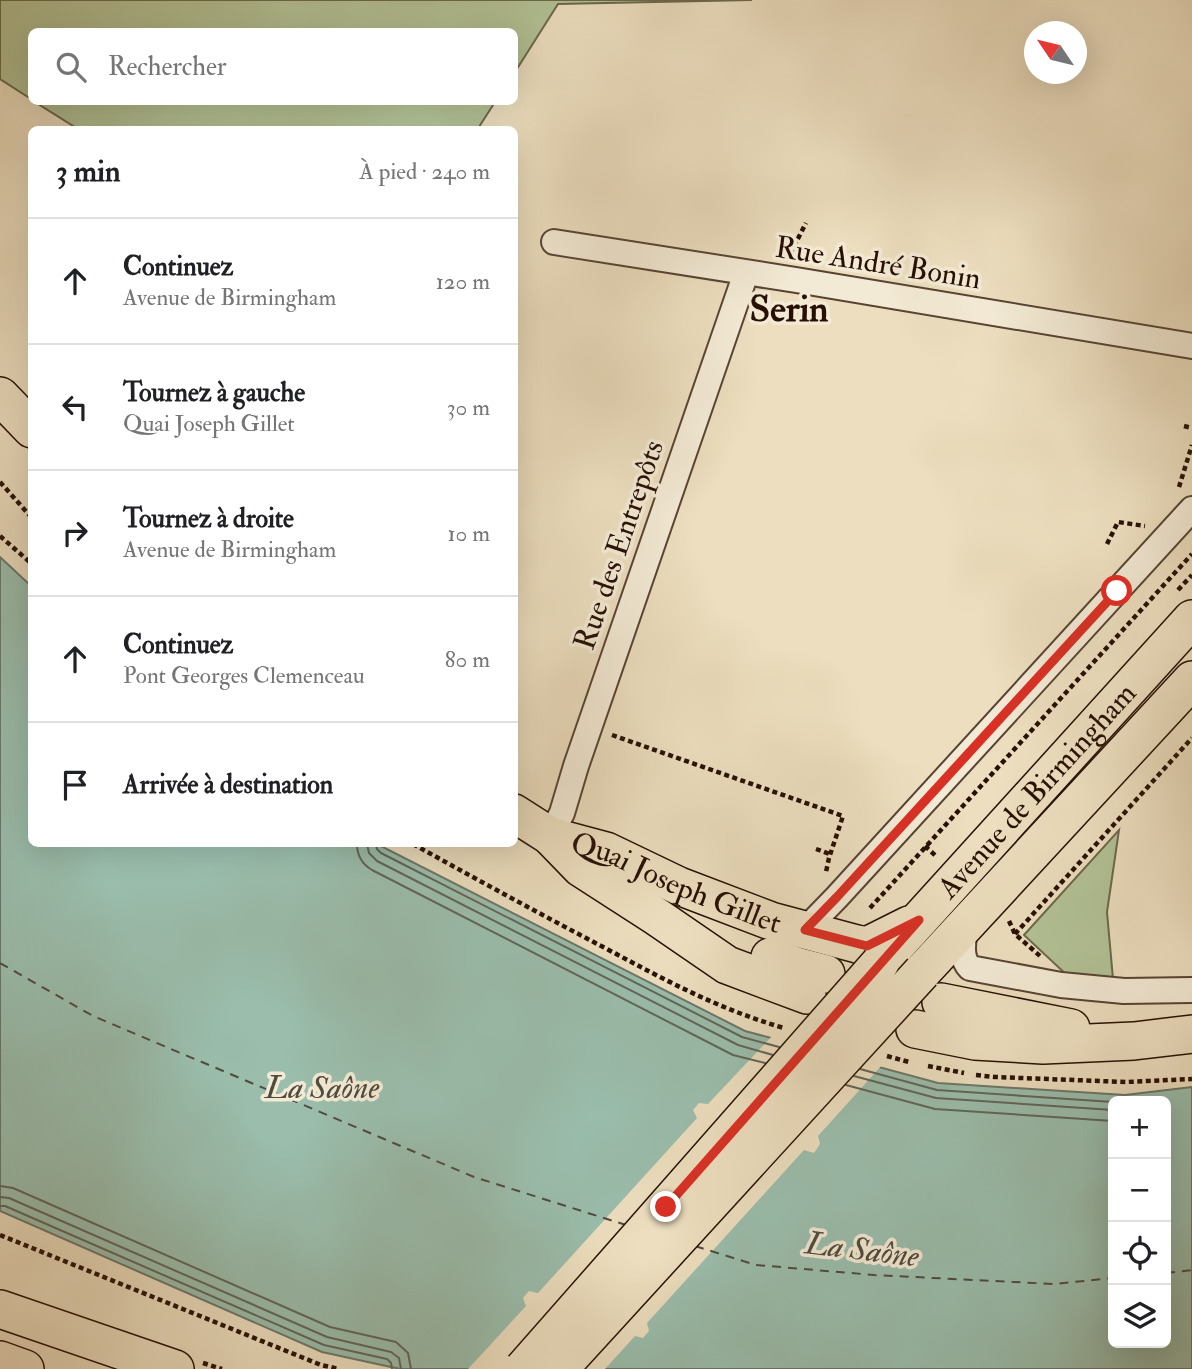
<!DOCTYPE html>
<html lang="fr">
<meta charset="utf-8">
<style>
body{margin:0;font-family:"IM FELL Double Pica",serif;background:#f6f6f6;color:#202124}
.controls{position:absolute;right:21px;bottom:21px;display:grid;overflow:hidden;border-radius:10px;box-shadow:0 7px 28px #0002}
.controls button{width:63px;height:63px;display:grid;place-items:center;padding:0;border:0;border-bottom:2px solid #e0e0e0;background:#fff;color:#202124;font:35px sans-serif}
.compass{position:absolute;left:1024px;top:21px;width:63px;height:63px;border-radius:50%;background:#fff;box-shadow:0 7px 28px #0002;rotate:305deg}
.stop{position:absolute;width:21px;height:21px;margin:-16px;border:5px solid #d93025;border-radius:50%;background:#fff}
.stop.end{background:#d93025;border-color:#fff;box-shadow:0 2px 7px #0008}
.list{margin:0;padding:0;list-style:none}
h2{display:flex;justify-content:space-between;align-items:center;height:91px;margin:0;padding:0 28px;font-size:30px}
h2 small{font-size:23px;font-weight:400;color:#757577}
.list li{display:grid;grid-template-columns:46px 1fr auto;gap:21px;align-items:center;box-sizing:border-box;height:126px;padding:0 28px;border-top:2px solid #e0e0e0}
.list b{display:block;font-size:26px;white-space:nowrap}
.list p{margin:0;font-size:23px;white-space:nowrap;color:#757577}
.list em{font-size:23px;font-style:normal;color:#757577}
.icon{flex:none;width:38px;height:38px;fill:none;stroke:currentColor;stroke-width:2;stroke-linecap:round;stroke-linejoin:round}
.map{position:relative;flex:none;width:1192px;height:1369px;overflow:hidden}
.search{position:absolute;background:#fff;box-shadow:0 7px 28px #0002;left:28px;top:28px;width:490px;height:77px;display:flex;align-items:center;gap:18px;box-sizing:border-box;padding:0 24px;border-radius:10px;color:#757577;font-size:26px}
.panel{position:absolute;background:#fff;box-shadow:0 7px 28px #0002;left:28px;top:126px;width:490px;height:721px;border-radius:10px}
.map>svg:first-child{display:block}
.green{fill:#b2c296;stroke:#6c684d;stroke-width:2}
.water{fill:#9abdac;stroke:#6c7769;stroke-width:2;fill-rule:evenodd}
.pier{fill:#ecdebf}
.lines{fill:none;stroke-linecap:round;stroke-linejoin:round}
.shore{stroke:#606658;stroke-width:2}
.ferry{stroke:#4f4c3f;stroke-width:2;stroke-dasharray:9 7;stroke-linecap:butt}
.minor-casing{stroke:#584333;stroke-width:28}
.primary-casing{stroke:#270f04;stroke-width:40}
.path{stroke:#270f04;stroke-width:4.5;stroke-dasharray:5 3.5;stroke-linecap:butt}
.minor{stroke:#f3ead5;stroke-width:24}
.primary{stroke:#ecdebf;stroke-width:37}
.primary-bridge-casing{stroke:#270f04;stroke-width:40;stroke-linecap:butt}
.primary-bridge{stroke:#ecdebf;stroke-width:37}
.route{stroke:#d93025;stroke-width:9}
.labels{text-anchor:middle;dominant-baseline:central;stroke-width:7;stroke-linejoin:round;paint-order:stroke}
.street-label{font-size:30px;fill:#270f04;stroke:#f3ead5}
.water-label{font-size:32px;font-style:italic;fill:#4f4c3f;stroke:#f3ead5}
.district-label{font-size:37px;font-weight:bold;fill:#270f04;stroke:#f3ead5}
</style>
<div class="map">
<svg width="1192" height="1369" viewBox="0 0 1192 1369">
<rect width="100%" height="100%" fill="#ecdebf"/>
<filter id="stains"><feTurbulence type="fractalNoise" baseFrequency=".00286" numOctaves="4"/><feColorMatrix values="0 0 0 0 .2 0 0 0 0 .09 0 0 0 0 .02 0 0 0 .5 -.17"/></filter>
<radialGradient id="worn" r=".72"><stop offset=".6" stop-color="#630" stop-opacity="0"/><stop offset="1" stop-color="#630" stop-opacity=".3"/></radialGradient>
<!-- green -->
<path class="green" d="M0,0H752L558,4L515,72L514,32H32L31,99L0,79Z
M35,102H495L477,130L78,129Z
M1119,830L1107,912L1113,979L1070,978L1024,935Z"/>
<!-- water -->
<path class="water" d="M0,557L31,586L32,844H377L745,1031L938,1083L1125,1095L1192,1087V1369H400L322,1352L0,1211ZM1113,1101H1166V1343H1113Z"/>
<!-- pier -->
<path class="pier" d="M773,1035L883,1064L818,1136L820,1144L814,1153L804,1150L647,1323L649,1331L643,1338L635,1336L605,1369H468L526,1306L523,1298L529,1291L538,1293L697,1118L693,1110L699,1103L708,1104Z"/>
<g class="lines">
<!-- shore -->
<path class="shore" d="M357,844C357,855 362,864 372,870L733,1055L765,1063
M367,844L369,853L377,861L738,1045L773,1055
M376,844L377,849L381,853L742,1037L779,1047
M860,1069L937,1090L1113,1102
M854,1076L936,1098L1113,1110
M846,1085L935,1109L1113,1121
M0,1186L13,1188L330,1327L396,1342L408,1353L411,1369
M0,1197L9,1198L327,1337L391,1352L399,1358L401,1369
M0,1206H5L324,1345L387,1359L391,1363L392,1369"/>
<!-- ferry -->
<path class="ferry" d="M0,963L93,1016L474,1177L626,1225
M695,1246L756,1265L874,1275L1054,1284L1113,1278
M1166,1273L1192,1270"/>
<defs>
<path id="minor" d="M554,242L796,280L1192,346
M550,836L562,813L576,766L746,273
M965,926C964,940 959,957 970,968L1061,985L1124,991L1192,990
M805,930L837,897L1192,509"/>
<g id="primary">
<path d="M0,396L32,429"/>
<path d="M514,813L550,836L581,868L657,917L727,965L807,995"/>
<path id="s1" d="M550,836L606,851L679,886L771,921L857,944L867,946L909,925"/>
<path d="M770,957L799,967L826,974"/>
<path id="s2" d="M880,963L1192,619"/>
<path d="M922,972L1192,680"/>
<path d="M941,1002L1071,1028"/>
<path d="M915,1029L975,1041L1043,1045L1134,1041L1192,1034"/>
<path d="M0,1309L175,1369"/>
<path d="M0,1360L25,1369"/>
</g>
</defs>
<!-- minor casing -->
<use href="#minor" class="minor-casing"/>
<!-- primary casing -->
<use href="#primary" class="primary-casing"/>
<!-- path -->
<path class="path" d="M790,254L806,223
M1184,426L1192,428
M0,482L32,518
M1179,487L1192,445
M0,536L32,564
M1107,544L1118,522L1145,526
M1178,590L1192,575
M612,735L843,816L829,858L826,872
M413,844C476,879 540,914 605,948C665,980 718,1009 784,1028
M925,846L937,857
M816,849L830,854
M870,908L1192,554
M1009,921L1015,934L1040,956
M1015,934L1192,738
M887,1056L909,1062
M928,1066L964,1073
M976,1075L995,1077L1126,1082L1192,1079
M0,1235L321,1365L339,1369
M203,1363L222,1369"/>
<!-- minor -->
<use href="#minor" class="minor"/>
<!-- primary -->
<use href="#primary" class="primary"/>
<defs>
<path id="primary-bridge" d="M523,1369L880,963
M559,1369L922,972"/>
</defs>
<!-- primary-bridge casing -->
<use href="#primary-bridge" class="primary-bridge-casing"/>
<!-- primary-bridge -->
<use href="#primary-bridge" class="primary-bridge"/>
</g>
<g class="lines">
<!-- route -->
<path class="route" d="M666,1207L919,920L867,946L805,930L837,897L1117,591"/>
</g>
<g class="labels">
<!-- street labels -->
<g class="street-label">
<text transform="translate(878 263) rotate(9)">Rue André Bonin</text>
<text transform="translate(619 545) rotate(-71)">Rue des Entrepôts</text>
<text stroke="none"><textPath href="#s2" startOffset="233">Avenue de Birmingham</textPath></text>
<text stroke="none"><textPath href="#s1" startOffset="135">Quai Joseph Gillet</textPath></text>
</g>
<!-- water labels -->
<g class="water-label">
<text x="322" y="1088">La Saône</text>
<text transform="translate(862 1250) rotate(7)">La Saône</text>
</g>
<!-- district labels -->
<g class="district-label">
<text x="789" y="309">Serin</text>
</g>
</g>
<rect width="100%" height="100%" filter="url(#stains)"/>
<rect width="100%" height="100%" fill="url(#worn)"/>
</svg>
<div class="controls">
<button>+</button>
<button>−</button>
<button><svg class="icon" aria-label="locate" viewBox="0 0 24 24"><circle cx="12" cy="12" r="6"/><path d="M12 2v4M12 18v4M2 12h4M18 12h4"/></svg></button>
<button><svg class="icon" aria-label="layers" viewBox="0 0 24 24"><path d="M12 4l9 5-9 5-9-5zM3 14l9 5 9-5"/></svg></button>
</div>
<svg class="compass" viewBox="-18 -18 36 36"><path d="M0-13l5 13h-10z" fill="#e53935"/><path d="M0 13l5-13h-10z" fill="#757577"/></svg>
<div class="stop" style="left:1117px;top:591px"></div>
<div class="stop end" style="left:666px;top:1207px"></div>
<div class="search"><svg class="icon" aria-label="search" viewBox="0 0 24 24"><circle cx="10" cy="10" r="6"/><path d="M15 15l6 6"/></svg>Rechercher</div>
<section class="panel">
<h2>3 min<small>À pied · 240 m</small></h2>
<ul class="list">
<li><svg class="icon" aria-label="ahead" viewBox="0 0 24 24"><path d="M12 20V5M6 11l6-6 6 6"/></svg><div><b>Continuez</b><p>Avenue de Birmingham</p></div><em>120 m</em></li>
<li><svg class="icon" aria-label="left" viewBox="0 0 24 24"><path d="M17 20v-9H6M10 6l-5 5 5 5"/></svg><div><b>Tournez à gauche</b><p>Quai Joseph Gillet</p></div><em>30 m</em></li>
<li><svg class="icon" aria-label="right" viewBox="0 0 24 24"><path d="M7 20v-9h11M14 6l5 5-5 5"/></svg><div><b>Tournez à droite</b><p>Avenue de Birmingham</p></div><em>10 m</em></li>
<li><svg class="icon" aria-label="ahead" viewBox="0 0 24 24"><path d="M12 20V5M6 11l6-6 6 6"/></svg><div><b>Continuez</b><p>Pont Georges Clemenceau</p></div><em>80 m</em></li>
<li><svg class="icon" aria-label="arrive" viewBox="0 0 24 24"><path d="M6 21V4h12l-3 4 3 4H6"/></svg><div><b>Arrivée à destination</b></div></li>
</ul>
</section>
</div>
